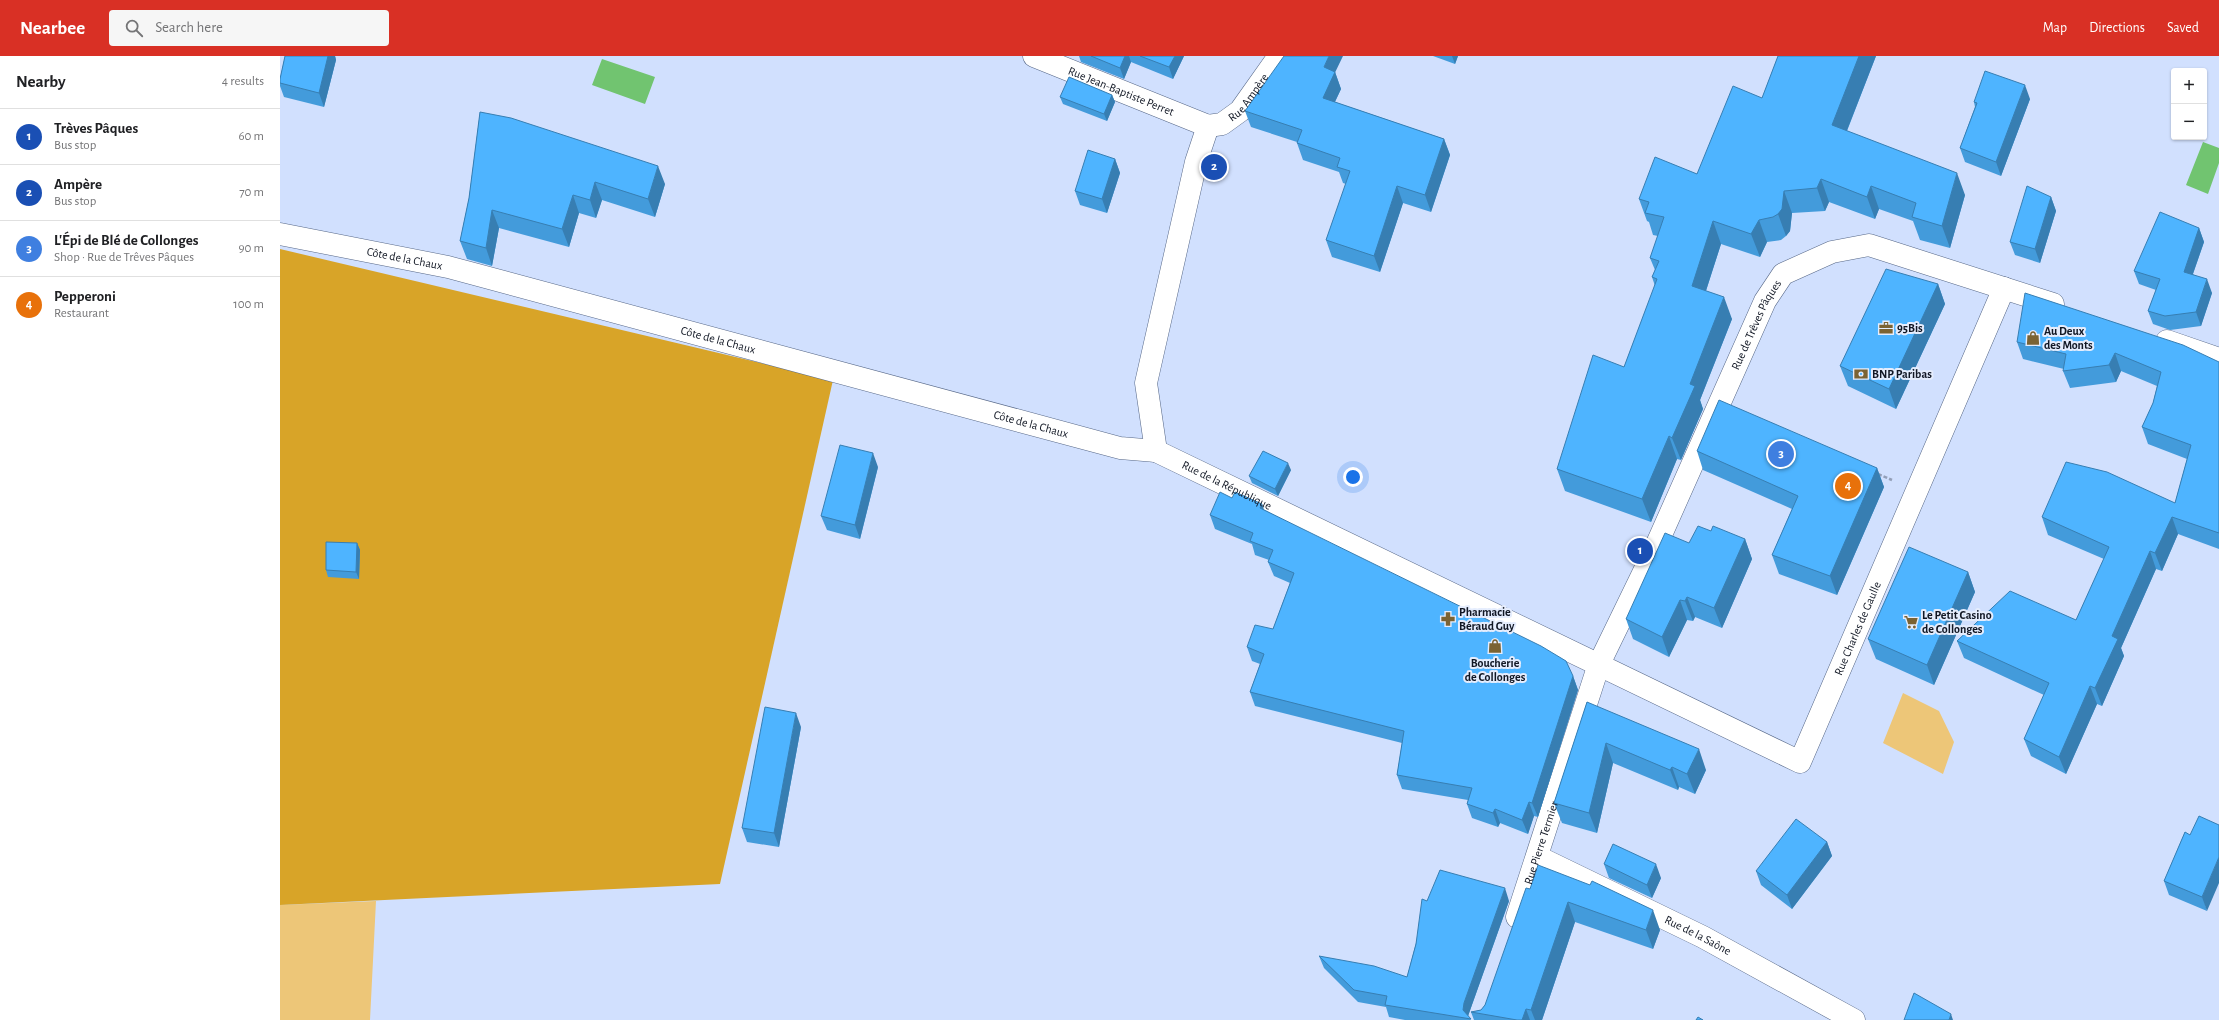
<!DOCTYPE html>
<meta charset="utf-8">
<style>
body{margin:0;font-family:"Alegreya Sans",sans-serif;background:#f6f6f6;color:#202124}
.controls{position:absolute;right:12px;top:12px;display:grid;overflow:hidden;border-radius:4px;box-shadow:0 1px 3px #0004}
.controls button{width:36px;height:36px;display:grid;place-items:center;padding:0;border:0;border-bottom:1px solid #e0e0e0;background:#fff;color:#202124;font:20px sans-serif}
.you{position:absolute;left:1073px;top:421px;width:14px;height:14px;margin:-10px;border:3px solid #fff;border-radius:50%;background:#1a73e8;box-shadow:0 0 0 6px #1a73e833}
.badge{display:grid;place-items:center;width:26px;height:26px;border-radius:50%;background:#d93025;color:#fff;font-size:13px;font-weight:700}
.pin{position:absolute;translate:-50% -50%;border:2px solid #fff;box-shadow:0 1px 4px #0006}
.list{margin:0;padding:0;list-style:none}
h2{display:flex;justify-content:space-between;align-items:center;height:52px;margin:0;padding:0 16px;font-size:17px}
h2 small{font-size:13px;font-weight:400;color:#757577}
.list li{display:grid;grid-template-columns:26px 1fr auto;gap:12px;align-items:center;box-sizing:border-box;height:56px;padding:0 16px;border-top:1px solid #e0e0e0}
.list b{display:block;font-size:15px;white-space:nowrap}
.list p{margin:0;font-size:13px;white-space:nowrap;color:#757577}
.list em{font-size:13px;font-style:normal;color:#757577}
.icon{flex:none;width:22px;height:22px;fill:none;stroke:currentColor;stroke-width:2;stroke-linecap:round;stroke-linejoin:round}
.map{position:relative;flex:none;width:1939px;height:964px;overflow:hidden}
header{display:flex;align-items:center;gap:24px;box-sizing:border-box;height:56px;padding:0 20px;background:#d93025;color:#fff}
header strong{font-size:19px}
nav{display:flex;gap:22px;margin-inline-start:auto;font-size:14px}
.search{width:280px;height:36px;background:#f6f6f6;display:flex;align-items:center;gap:10px;box-sizing:border-box;padding:0 14px;border-radius:4px;color:#757577;font-size:15px}
main{display:flex}
aside{flex:1;background:#fff}
.map>svg:first-child{display:block}
.green{fill:#edc678}
.forest{fill:#d8a428}
.water{fill:#71c470}
.lines{fill:none;stroke-linecap:round;stroke-linejoin:round}
.minor-casing{stroke:#566787;stroke-width:23}
.path{stroke:#939fb8;stroke-width:2.5;stroke-dasharray:4 2;stroke-linecap:butt}
.minor{stroke:#fff;stroke-width:22}
.wall{fill:#439bdb}
.shaded-wall{fill:#377eb2}
.building{fill:#4eb4ff;stroke:#377eb2}
.labels{text-anchor:middle;dominant-baseline:central;stroke-width:4;stroke-linejoin:round;paint-order:stroke}
.street-label{font-size:12px;fill:#111724;stroke:#e5edfd}
.poi-label{font-size:12px;font-weight:bold;fill:#111724;stroke:#e5edfd;text-anchor:start}
</style>
<header>
<strong>Nearbee</strong>
<div class="search"><svg class="icon" aria-label="search" viewBox="0 0 24 24"><circle cx="10" cy="10" r="6"/><path d="M15 15l6 6"/></svg>Search here</div>
<nav><a>Map</a><a>Directions</a><a>Saved</a></nav>
</header>
<main>
<aside>
<h2>Nearby<small>4 results</small></h2>
<ul class="list">
<li><span class="badge" style="background:#1a4fb4">1</span><div><b>Trèves Pâques</b><p>Bus stop</p></div><em>60 m</em></li>
<li><span class="badge" style="background:#1a4fb4">2</span><div><b>Ampère</b><p>Bus stop</p></div><em>70 m</em></li>
<li><span class="badge" style="background:#3f7fe0">3</span><div><b>L'Épi de Blé de Collonges</b><p>Shop · Rue de Trêves Pâques</p></div><em>90 m</em></li>
<li><span class="badge" style="background:#e8710a">4</span><div><b>Pepperoni</b><p>Restaurant</p></div><em>100 m</em></li>
</ul>
</aside>
<div class="map">
<svg width="1939" height="964" viewBox="0 0 1939 964">
<rect width="100%" height="100%" fill="#d1e0fe"/>
<!-- green -->
<path class="green" d="M1623,637L1659,655L1674,686L1663,718L1603,687Z
M96,845L90,964H0V849Z"/>
<!-- forest -->
<path class="forest" d="M0,193L553,324L440,828L0,849Z"/>
<!-- water -->
<path class="water" d="M322,3L375,21L365,48L312,29Z
M1923,86L1939,92V107L1928,138L1906,129Z"/>
<g class="lines">
<defs>
<g id="minor">
<path id="s1" d="M754,0L928,70"/>
<path id="s2" d="M928,70L916,106L866,327L876,395L1520,706L1724,232"/>
<path id="s3" d="M928,70L942,68L960,55L999,0"/>
<path id="s4" d="M0,178L168,211L840,392L876,395"/>
<path d="M1887,285L1939,303"/>
<path id="s5" d="M1258,801L1423,881L1574,964"/>
<path id="s6" d="M1237,861L1319,608L1372,499L1485,245L1503,218L1552,196L1589,189L1773,248"/>
</g>
</defs>
<!-- minor casing -->
<use href="#minor" class="minor-casing"/>
<!-- path -->
<path class="path" d="M1598,418L1612,424"/>
<!-- minor -->
<use href="#minor" class="minor"/>
</g>
<!-- wall -->
<path class="wall" d="M5,0H55L56,4L44,51L4,41L0,30V23Z
M799,0H904L893,23L851,6L844,23L801,6Z
M1153,0H1178L1175,8Z
M1498,0H1596L1567,75L1685,139L1670,192L1640,184L1633,165L1599,153L1595,163L1549,146L1545,155L1512,157L1510,175L1506,180L1501,184L1487,186L1480,201L1441,188L1426,235L1452,263L1420,344L1423,353L1401,404L1397,403L1371,466L1285,435L1277,413L1344,311L1375,230L1372,221L1375,214L1370,202L1378,180L1373,179L1369,166L1367,165L1359,143L1417,118L1482,42Z
M1055,16L1061,33L1055,46L1164,83L1170,99L1151,156L1123,147L1100,216L1052,201L1046,184L1066,128L1063,127L1059,116L1023,104L1017,87V86L971,71L965,55Z
M832,39L835,46L827,65L783,48L780,41Z
M1750,43L1721,120L1685,106L1680,92L1695,51L1694,46Z
M200,56L385,128L375,161L322,144L316,162L299,157L289,191L219,172L212,210L187,203L180,185L189,142Z
M835,103L840,117L827,157L800,149L795,135Z
M1771,141L1776,155L1760,207L1735,199L1730,186Z
M1919,172L1924,186L1913,218L1932,237L1921,270L1890,274L1873,268L1868,255L1876,234L1859,228L1854,215Z
M1658,228L1665,248L1616,353L1568,330L1560,310Z
M1737,286L1939,306V493L1898,478L1882,515L1876,513L1841,592L1844,600L1822,650L1817,648L1786,718L1751,700L1744,683L1764,639L1684,602L1677,585L1796,564L1824,503L1768,479L1762,461L1895,447L1907,403L1868,388L1862,371L1873,347L1877,330L1841,315L1836,326L1790,332L1783,315L1784,313L1743,303Z
M1417,395L1597,412L1604,431L1557,539L1499,518L1492,499L1512,453L1423,414Z
M598,411L580,483L547,474L541,460Z
M1011,414L998,440L972,427L969,420Z
M952,442L982,448L983,453L1293,620L1298,634L1258,761L1254,760L1248,778L1220,767L1218,771L1192,762L1187,748L1188,744L1122,733L1117,719L1122,687L975,650L970,636L980,608L972,605L967,591L993,573L1010,527L994,520L988,506L989,504L975,499L972,488L935,473L930,459Z
M1431,475L1465,483L1472,503L1442,572L1415,561L1413,565L1407,564L1389,601L1353,583L1346,563L1409,487Z
M77,487L80,494L79,523L48,521L46,514Z
M1688,516L1695,536L1654,629L1596,603L1588,583Z
M1307,646L1426,714L1415,738L1399,731L1398,734L1333,707L1317,777L1282,767L1274,747Z
M521,671L499,791L467,786L462,772Z
M1905,776L1927,855L1889,839L1884,825Z
M1547,786L1552,800L1512,853L1481,829L1476,815Z
M1324,808L1381,822L1372,842L1329,822Z
M1310,829L1380,874L1373,893L1295,866L1262,964H1194L1191,956L1201,954L1205,949L1250,833Z
M1147,845H1229L1188,960L1191,964H1125L1109,961L1106,951L1078,946L1044,912L1039,900L1127,921Z"/>
<!-- shaded-wall -->
<path class="shaded-wall" d="M48,0H55L56,4L44,51L39,37Z
M845,0H849L851,6L844,23L840,12Z
M895,0H904L893,23L889,11Z
M1049,0H1063L1050,27L1044,11Z
M1172,0H1178L1175,8Z
M1579,0H1596L1560,92L1552,69Z
M1055,16L1061,33L1049,58L1043,42Z
M1745,29L1750,43L1721,120L1716,106Z
M832,39L835,46L827,65L824,58Z
M1164,83L1170,99L1151,156L1145,139Z
M835,103L840,117L827,157L822,143Z
M378,110L385,128L375,161L368,143Z
M1677,117L1685,139L1670,192L1662,170Z
M1541,123L1549,146L1545,155L1537,132Z
M315,126L322,144L316,162L310,144Z
M1117,130L1123,147L1100,216L1094,200Z
M1591,130L1599,153L1595,163L1587,141Z
M1504,135L1512,157L1510,175L1506,180L1498,158Z
M293,139L299,157L289,191L282,173Z
M1771,141L1776,155L1760,207L1755,193Z
M212,154L219,172L212,210L206,192Z
M1479,164L1487,186L1480,201L1471,178Z
M1433,165L1441,188L1420,253L1412,230Z
M1919,172L1924,186L1909,229L1904,216Z
M1927,223L1932,237L1921,270L1916,256Z
M1658,228L1665,248L1616,353L1609,333Z
M1444,241L1452,263L1420,344L1423,353L1401,404L1392,382L1410,328Z
M1835,297L1841,315L1836,326L1829,309Z
M1389,380L1397,403L1371,466L1362,443Z
M593,397L598,411L580,483L575,469Z
M1008,407L1011,414L998,440L995,433Z
M1597,412L1604,431L1557,539L1550,520Z
M982,448L987,462L980,452Z
M1892,461L1898,478L1882,515L1875,497Z
M1465,483L1472,503L1442,572L1434,552Z
M77,487L80,494L79,523L76,516Z
M1870,495L1876,513L1841,592L1844,600L1822,650L1815,632L1832,580Z
M1688,516L1695,536L1654,629L1647,609Z
M1407,541L1415,561L1413,565L1405,545Z
M1400,544L1407,564L1389,601L1382,581Z
M1293,620L1298,634L1258,761L1252,747Z
M1810,630L1817,648L1786,718L1779,701Z
M516,657L521,671L499,791L494,777Z
M1326,687L1333,707L1317,777L1309,757Z
M1419,693L1426,714L1415,738L1407,718Z
M1392,711L1399,731L1398,734L1390,714Z
M1249,746L1254,760L1248,778L1242,764Z
M1215,753L1220,767L1218,771L1213,757Z
M1547,786L1552,800L1512,853L1507,839Z
M1939,801V827L1927,855L1922,841Z
M1376,808L1381,822L1372,842L1367,829Z
M1225,832L1229,845L1188,960L1183,954L1184,947Z
M1288,846L1295,866L1262,964H1255L1251,954Z
M1373,854L1380,874L1373,893L1366,874Z
M1246,953L1250,964H1242Z
M1671,958L1673,964H1669Z"/>
<!-- building -->
<path class="building" d="M5,0H48L39,37L0,27V23Z
M811,0H845L840,12Z
M860,0H895L889,11Z
M1004,0H1049L1044,11L1055,16L1043,42L1164,83L1145,139L1117,130L1094,200L1046,184L1070,115L1057,111L1060,102L1017,87L1022,74L965,55Z
M1498,0H1579L1552,69L1677,117L1662,170L1632,161L1636,147L1591,130L1587,141L1541,123L1537,132L1504,135L1502,153L1498,158L1493,161L1479,164L1471,178L1433,165L1412,230L1444,241L1410,328L1415,330L1392,382L1389,380L1362,443L1277,413L1313,299L1344,311L1377,223L1372,221L1379,205L1370,202L1384,161L1365,157L1369,146L1359,143L1375,101L1417,118L1453,30L1482,42Z
M1705,15L1745,29L1716,106L1680,92L1697,47L1694,46Z
M789,21L832,39L824,58L780,41Z
M200,56L231,62L378,110L368,143L315,126L310,144L293,139L282,173L212,154L206,192L180,185L189,142Z
M808,94L835,103L822,143L795,135Z
M1747,130L1771,141L1755,193L1730,186Z
M1880,156L1919,172L1904,216L1927,223L1916,256L1885,260L1868,255L1880,223L1854,215Z
M1606,213L1658,228L1609,333L1560,310Z
M1745,237L1903,289L1939,306V477L1892,461L1875,497L1870,495L1832,580L1838,583L1815,632L1810,630L1779,701L1744,683L1769,627L1677,585L1730,535L1796,564L1829,491L1762,461L1786,406L1827,416L1895,447L1911,389L1862,371L1873,347L1881,316L1835,297L1829,309L1783,315L1786,298L1737,286Z
M1439,344L1597,412L1550,520L1492,499L1518,440L1417,395Z
M560,389L593,397L575,469L541,460Z
M983,395L1008,407L995,433L969,420Z
M940,436L952,442L955,436L982,448L980,452L1261,590L1286,605L1293,620L1252,747L1249,746L1242,764L1215,753L1213,757L1187,748L1192,732L1117,719L1124,675L970,636L984,598L967,591L975,569L993,573L1014,517L988,506L993,494L970,485L973,477L930,459Z
M1418,470L1431,475L1433,470L1465,483L1434,552L1407,541L1405,545L1400,544L1382,581L1346,563L1385,477L1409,487Z
M46,486L77,487L76,516L46,514Z
M1629,491L1688,516L1647,609L1588,583Z
M1307,646L1419,693L1407,718L1392,711L1390,714L1326,687L1309,757L1274,747Z
M485,651L516,657L494,777L462,772Z
M1919,760L1939,769V801L1922,841L1884,825L1905,776L1910,779Z
M1516,763L1547,786L1507,839L1476,815Z
M1333,788L1376,808L1367,829L1324,808Z
M1258,809L1310,829L1312,825L1373,854L1366,874L1288,846L1251,954L1246,953L1242,964H1237L1191,956L1201,954L1205,949L1246,832L1250,833Z
M1160,814L1225,832L1184,947L1183,954L1191,963L1105,949L1107,940L1074,934L1039,900L1094,910L1127,921L1136,888L1142,843L1147,845Z
M1634,937L1671,958L1669,964H1624Z
M1418,961L1423,964H1416Z"/>
<!-- icons -->
<defs>
<symbol id="office-bare" viewBox="-9 -9 18 18"><path d="M-6-3h4V-5.5h4V-3h4V5H-6ZM-1-4.5V-3h2v-1.5ZM-6 0V1H6V0Z" fill="#7b6333" stroke="#e5edfd" stroke-width="2.5" paint-order="stroke"/></symbol>
<symbol id="shop-bare" viewBox="-9 -9 18 18"><path d="M-5-2.5h2.3a2.7 3.5 0 0 1 5.4 0H5L5.5 6h-11ZM-1.5-2.5h3a1.5 2.3 0 0 0-3 0Z" fill="#7b6333" stroke="#e5edfd" stroke-width="2.5" paint-order="stroke"/></symbol>
<symbol id="bank-bare" viewBox="-9 -9 18 18"><path d="M-6-4H6V4H-6ZM0-2.3a2.3 2.3 0 1 0 0 4.6a2.3 2.3 0 1 0 0-4.6Z" fill="#7b6333" stroke="#e5edfd" stroke-width="2.5" paint-order="stroke"/></symbol>
<symbol id="pharmacy-bare" viewBox="-9 -9 18 18"><path d="M-2-6h4v4h4v4h-4v4h-4v-4h-4v-4h4Z" fill="#7b6333" stroke="#e5edfd" stroke-width="2.5" paint-order="stroke"/></symbol>
<symbol id="supermarket-bare" viewBox="-9 -9 18 18"><path d="M-6-5.5h2.5l.6 2H6L4.5 2H-2.5L-4.4-4H-6ZM-1.5 3.2a1.3 1.3 0 1 0 .1 0ZM3 3.2a1.3 1.3 0 1 0 .1 0Z" fill="#7b6333" stroke="#e5edfd" stroke-width="2.5" paint-order="stroke"/></symbol>
</defs>
<g fill-rule="evenodd">
<use href="#office-bare" x="1596" y="262" width="20" height="20"/>
<use href="#shop-bare" x="1743" y="272" width="20" height="20"/>
<use href="#bank-bare" x="1571" y="308" width="20" height="20"/>
<use href="#pharmacy-bare" x="1158" y="553" width="20" height="20"/>
<use href="#supermarket-bare" x="1621" y="556" width="20" height="20"/>
<use href="#shop-bare" x="1205" y="580" width="20" height="20"/>
</g>
<g class="labels">
<!-- street labels -->
<g class="street-label">
<text stroke="none"><textPath href="#s1" startOffset="94">Rue Jean-Baptiste Perret</textPath></text>
<text stroke="none"><textPath href="#s3" startOffset="52">Rue Ampère</textPath></text>
<text stroke="none"><textPath href="#s4" startOffset="127">Côte de la Chaux</textPath></text>
<text stroke="none"><textPath href="#s6" startOffset="640">Rue de Trêves Pâques</textPath></text>
<text stroke="none"><textPath href="#s4" startOffset="451">Côte de la Chaux</textPath></text>
<text stroke="none"><textPath href="#s4" startOffset="775">Côte de la Chaux</textPath></text>
<text stroke="none"><textPath href="#s2" startOffset="412">Rue de la République</textPath></text>
<text stroke="none"><textPath href="#s2" startOffset="1194">Rue Charles de Gaulle</textPath></text>
<text stroke="none"><textPath href="#s6" startOffset="78">Rue Pierre Termier</textPath></text>
<text stroke="none"><textPath href="#s5" startOffset="178">Rue de la Saône</textPath></text>
</g>
<!-- poi labels -->
<g class="poi-label">
<text x="1617" y="272">95Bis</text>
<text x="1764" y="275">Au Deux<tspan x="1764" dy="14">des Monts</tspan></text>
<text x="1592" y="318">BNP Paribas</text>
<text x="1179" y="556">Pharmacie<tspan x="1179" dy="14">Béraud Guy</tspan></text>
<text x="1642" y="559">Le Petit Casino<tspan x="1642" dy="14">de Collonges</tspan></text>
<text x="1215" y="607" text-anchor="middle">Boucherie<tspan x="1215" dy="14">de Collonges</tspan></text>
</g>
</g>
</svg>
<div class="controls">
<button>+</button>
<button>−</button>
</div>
<div class="you"></div>
<div class="pin badge" style="left:1360px;top:495px;background:#1a4fb4">1</div>
<div class="pin badge" style="left:934px;top:111px;background:#1a4fb4">2</div>
<div class="pin badge" style="left:1501px;top:398px;background:#3f7fe0">3</div>
<div class="pin badge" style="left:1568px;top:430px;background:#e8710a">4</div>
</div>
</main>
